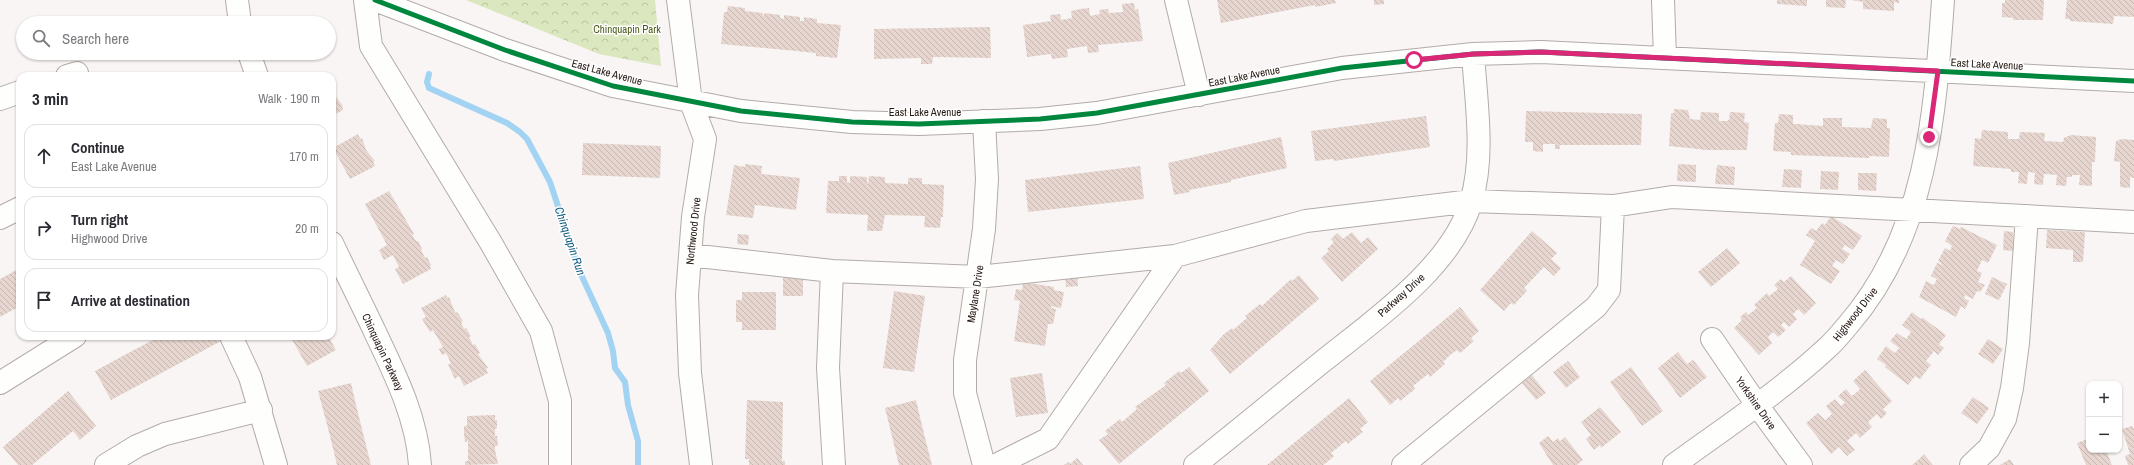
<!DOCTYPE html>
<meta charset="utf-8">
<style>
body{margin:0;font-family:"Archivo Narrow",sans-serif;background:#f2f2f3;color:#2b2b33}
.controls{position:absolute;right:12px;bottom:12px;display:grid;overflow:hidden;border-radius:8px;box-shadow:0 1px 3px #0004}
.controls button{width:36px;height:36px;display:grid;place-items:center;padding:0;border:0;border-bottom:1px solid #e1e1e2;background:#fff;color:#2b2b33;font:20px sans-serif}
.stop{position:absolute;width:12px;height:12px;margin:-9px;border:3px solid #db2777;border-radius:50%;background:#fff}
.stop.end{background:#db2777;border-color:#fff;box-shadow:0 1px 4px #0008}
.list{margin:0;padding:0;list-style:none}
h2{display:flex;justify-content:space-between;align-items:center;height:52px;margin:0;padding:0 16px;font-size:17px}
h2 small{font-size:13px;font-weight:400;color:#7c7c81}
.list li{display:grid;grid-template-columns:26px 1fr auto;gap:12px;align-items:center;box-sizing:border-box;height:64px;margin:0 8px 8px;padding:0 8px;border:1px solid #e1e1e2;border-radius:12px}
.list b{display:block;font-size:15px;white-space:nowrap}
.list p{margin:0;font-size:13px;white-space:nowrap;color:#7c7c81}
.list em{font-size:13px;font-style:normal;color:#7c7c81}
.icon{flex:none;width:22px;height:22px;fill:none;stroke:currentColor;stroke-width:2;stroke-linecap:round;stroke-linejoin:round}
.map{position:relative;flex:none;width:2134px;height:465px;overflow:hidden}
.search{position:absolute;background:#fff;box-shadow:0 1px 3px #0004;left:16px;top:16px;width:320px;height:44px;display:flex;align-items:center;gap:10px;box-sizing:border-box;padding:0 14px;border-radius:22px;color:#7c7c81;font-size:15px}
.panel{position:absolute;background:#fff;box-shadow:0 1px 3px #0004;left:16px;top:72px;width:320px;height:268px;border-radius:12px}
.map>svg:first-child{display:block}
.forest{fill:url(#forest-crowns)}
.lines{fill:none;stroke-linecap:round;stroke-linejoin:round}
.stream{stroke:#a2d3f3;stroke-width:6}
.building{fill:url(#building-back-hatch)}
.minor-casing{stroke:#b3aba8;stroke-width:24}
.minor{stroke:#fefefd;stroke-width:22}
.cycleway-casing{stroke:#fff;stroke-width:8}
.cycleway{stroke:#00873e;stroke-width:5}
.route{stroke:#db2777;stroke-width:5}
.labels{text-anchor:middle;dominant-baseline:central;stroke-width:3;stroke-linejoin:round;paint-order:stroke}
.park-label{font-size:11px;fill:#485a1a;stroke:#fff}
.street-label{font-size:11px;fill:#251811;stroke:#fff}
.water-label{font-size:12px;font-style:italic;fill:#115b81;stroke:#fff}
</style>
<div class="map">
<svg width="2134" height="465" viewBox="0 0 2134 465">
<defs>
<pattern id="forest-crowns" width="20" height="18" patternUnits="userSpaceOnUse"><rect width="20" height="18" fill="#dbe7be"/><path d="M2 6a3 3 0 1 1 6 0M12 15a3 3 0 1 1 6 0" fill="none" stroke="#bcc5a2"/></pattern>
<pattern id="building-back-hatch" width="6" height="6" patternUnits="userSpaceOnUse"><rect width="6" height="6" fill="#e6d6cf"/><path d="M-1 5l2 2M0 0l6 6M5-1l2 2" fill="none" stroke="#c5b7b1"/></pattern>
</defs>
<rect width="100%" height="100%" fill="#f9f5f4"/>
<!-- forest -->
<path class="forest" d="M466,0H655L661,66L599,54Z"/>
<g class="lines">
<!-- stream -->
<path class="stream" d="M429,74L427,82L429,88L507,123L520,132L527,139L550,182L579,270L608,333L613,351L615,368L625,382L628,405L638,441V465"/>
</g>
<!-- building -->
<path class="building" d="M1217,0H1335L1336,3L1315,7V5L1221,23Z
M1374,0H1384V4L1374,5Z
M1777,0H1807V6L1777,4Z
M1826,0H1846L1845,8L1826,7Z
M1851,0H1899V3L1894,2V11L1863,9V2Z
M2005,0H2044L2043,20H2013V18L2002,17V3H2005Z
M2067,0H2134V17L2114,16L2113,24L2070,21V19H2065Z
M1134,3L1135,10L1138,9L1143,41L1098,45L1099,52L1088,53L1087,46L1067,49L1068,57L1052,59L1051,54L1027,57L1023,25L1051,21L1050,15L1060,14L1061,20L1072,18L1071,11L1080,9L1089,8L1090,16L1100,14L1099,10L1108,9L1109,13L1123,12L1122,4Z
M728,6L745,8V11L763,13V17L765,13L780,15V18L784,19V15L800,17V21H804V17L817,19V23L841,25L837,58L816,56V53L796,51L721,44L724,12H727Z
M990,27L991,58L933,57L932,64H921V58L874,59V29Z
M332,85L334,94L343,106H342L343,110L332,116Z
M1674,109L1688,110L1690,119L1700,120L1701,112L1719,113V121H1727L1729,120L1730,112L1745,113L1744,122L1749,123L1747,150H1707L1669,146L1671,113H1674Z
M1526,111L1642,114L1641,145H1560V149H1555V144H1543V152L1533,151V142H1525Z
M1779,114L1793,115V124H1796L1823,126V118H1842V127L1871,128L1873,118L1887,119V128H1890L1889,157L1870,156L1869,158L1791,155V152L1773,151L1775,123H1778Z
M1426,116L1430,147L1334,161L1333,159L1315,161L1311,131Z
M1982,130L2008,132V139H2019L2020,132L2045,133L2044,141L2063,142L2064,138L2071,135L2096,137L2095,162H2092V186L2079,185L2080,175H2072V177H2067L2066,186L2056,185L2057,175L2044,174L2043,185L2034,184L2035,173L2030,172H2028L2027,184L2018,183L2019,172H2011V169L1973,166L1975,138L1981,139Z
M358,134L360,139L362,138L366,150L375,161L373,162L375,166L350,179L333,148Z
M1281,137L1287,168L1231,180V182L1189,190L1190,192L1174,195L1168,163Z
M2122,139L2134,140V178L2130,177V188L2120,187V162L2114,161L2116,141Z
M583,143L661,146L660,178L582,175Z
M745,164L762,166L761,174L800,178L796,210L755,205L753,218L726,215L734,165L745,167Z
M1678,164L1696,165V182L1677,181Z
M1717,165L1735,167L1734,185L1715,184Z
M1140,166L1144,199L1028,212L1025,180Z
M1784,169L1802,170L1801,188L1782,187Z
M1821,171L1839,172L1838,190L1820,189Z
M1858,173H1877L1876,191L1858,190Z
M839,176H847V182L850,183V176L867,177V183L868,184L869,176L885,177V183L908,184V178H922V184L944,185L943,217H941L940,228L924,227L925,216L885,215L882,231H867L868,215L826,213L828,181H839Z
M389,191L414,234L412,235L416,241H418L422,249L421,250L425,258L427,257L431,265L430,266L431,269L403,284L395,269L399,267L393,255L384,260L379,250L387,245L365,204Z
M1831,216L1862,236L1853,250L1845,245L1842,249L1850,254L1843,264L1836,260L1832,266L1840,271L1831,284L1800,265L1815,241L1806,235L1811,228L1816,231L1822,223L1825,225Z
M1953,226L1960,229L1961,227L1997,245L1988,263L1982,260L1977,271L1982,273L1978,282L1985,285L1980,292L1977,291L1973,299L1965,295L1964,298L1969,301L1965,309L1961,306L1956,317L1919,297L1926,281L1934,285L1937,279L1931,276L1937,263L1943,265L1938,261L1945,248L1950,251L1952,246L1945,241Z
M2047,230L2085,232L2083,262H2073V250L2046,248Z
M1532,231L1557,253L1551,259L1561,268L1554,276L1544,267L1524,288L1527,291L1514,305L1511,303L1504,311L1480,290Z
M2004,231L2013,232V251L2003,250Z
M1352,232L1361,243L1368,237L1378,249L1342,282L1321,258L1329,251L1327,249L1334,242L1331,239L1337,233L1343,239Z
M738,234L749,235L748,245L737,244Z
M1727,248L1740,263L1711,287L1698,272Z
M20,268V306L0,317V279Z
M1077,274L1078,286L1066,287L1065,276Z
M783,275H803V296H783Z
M1299,275L1319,299L1230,374L1210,350L1224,334L1232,328L1233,330L1247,318L1245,316L1260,304L1262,306L1291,279L1292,281Z
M1791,276L1816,303L1804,315L1798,309L1793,314L1797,319L1789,327L1784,322L1781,325L1786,330L1778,337L1773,332L1768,337L1772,343L1759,355L1734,328L1742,320L1740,317L1746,312L1748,315L1757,308L1754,305L1767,293L1769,296L1778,289L1774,285L1781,279L1784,282Z
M1992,277L2007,284L1999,300L1985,294Z
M1023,282L1054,287V290L1064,292L1061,308L1051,306V308L1056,309L1053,324H1048L1045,346L1014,341L1020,301L1014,300L1016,289L1022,290Z
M894,291L925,296L914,372L883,368Z
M742,292H776V330H742V322H736V300H742Z
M446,295L447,298L449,297L454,310L456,313L457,312L463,321L461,322L464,329L466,328L471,336L469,337L473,345L475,344L480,353L478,354L488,368L486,369L488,373L464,386L459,376L455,379L448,365L451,363L446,353L442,355L439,349L443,347L433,330L430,332L422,319L426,317L421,308Z
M1460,307L1479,331L1471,338L1474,341L1460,353L1457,350L1450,355L1443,362L1445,364L1430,377L1428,374L1413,386L1415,389L1400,401L1398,398L1390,405L1370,381Z
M1912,312L1921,319L1923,318L1946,335L1939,344L1944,348L1938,355L1934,351L1926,361L1931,365L1920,379L1915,376L1908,385L1885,367L1886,365L1877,359L1886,346L1895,353L1899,348L1890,341L1897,333L1906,339L1909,335L1911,332L1902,325Z
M160,336H221L223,340L111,400L95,371Z
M290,336H328L336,350L307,366Z
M1988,339L2003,349L1993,364L1978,354Z
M1678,352L1687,364L1693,360L1707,377L1680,398L1658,368Z
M1568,361L1580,377L1566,388L1553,372Z
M1189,367L1209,391L1119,464L1099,440L1108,434L1105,431L1120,419L1122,422L1137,409L1135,407L1166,385L1164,383L1179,371L1181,373Z
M1631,367L1663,411L1642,426L1610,382Z
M1865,370L1892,401L1883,409L1887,413L1881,419L1877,414L1868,422L1872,427L1860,438L1856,433L1847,441L1855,450L1847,456L1839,447L1831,454L1806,423L1818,413L1825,420L1832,414L1826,406L1835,399L1841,406L1842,405L1845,403L1838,396L1846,389L1852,396L1857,392L1860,389L1853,381Z
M1042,373L1048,413L1016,417L1010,378Z
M1532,375L1546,393L1536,400L1522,383Z
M351,383L356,405L371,465H337L329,432L318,391Z
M68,391L96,426L80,440L73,431L32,465H18L3,447Z
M1973,397L1989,408L1977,424L1961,413Z
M1349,398L1368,422L1360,429L1363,432L1355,438L1348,444L1346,441L1331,453L1334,456L1326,463L1323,465H1267Z
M747,400L783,402L782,461H785V465H749V459H745Z
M916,400L925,438L932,465H899L885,408Z
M1600,407L1621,432L1601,448L1600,445L1594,450L1586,439L1591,435L1581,422Z
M495,415V420H497V428L495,429V436H497L498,446H495V450L498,464L465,465V461H468V441L465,442L464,434V426H467V416Z
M2132,426L2134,429V465H2128L2125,456L2130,454L2122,429Z
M1548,436L1553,442L1558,438L1560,441L1565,437L1583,460L1577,465H1553L1539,443Z
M2088,439L2089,450H2106L2112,465H2086L2077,443Z
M1924,454L1933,465H1912L1917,461Z
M1077,458L1083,465H1064L1068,462L1070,464Z
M2010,459L2014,465H2000Z"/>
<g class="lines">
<defs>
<path id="minor" d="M237,0L240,23
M365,0L371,46L491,243L541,331L560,401V465
M375,0L505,50L613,86L741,111L852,122L919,124L1040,119L1097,113L1342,68L1473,54L1541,52L2134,81
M678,0L691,102L705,139L693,217L687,295L690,373L701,465
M1176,0L1199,95
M1663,0L1665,57
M249,53L257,76
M67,76L77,73
M0,99L20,92
M984,121L987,179L984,229L965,360V393L984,465
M0,218L20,208
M332,243C346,273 361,302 375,332C395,374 417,418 420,465
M690,255L832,271L978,277L1175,256L1306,221L1472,201L1613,206L1672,197L2134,222
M832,271L828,368L834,465
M231,336L250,377L276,465
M1712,339L1757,405L1801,465
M0,383L75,336
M106,465L137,446L165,434L261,410
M996,465L1048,439L1175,256
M1195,465C1238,431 1280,396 1322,362C1373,321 1452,267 1471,202C1485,156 1476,102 1473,54
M1403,465L1596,307L1609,290L1613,206
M1674,465C1726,427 1781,391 1828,347C1835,341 1842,332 1848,325C1927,234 1935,115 1943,0
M1971,465L1989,448L2005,419L2012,388L2018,343L2027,216"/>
</defs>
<!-- minor casing -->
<use href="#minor" class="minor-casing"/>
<!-- minor -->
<use href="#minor" class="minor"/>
<defs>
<path id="cycleway" d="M375,0L505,50L613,86L741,111L852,122L919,124L1040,119L1097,113L1342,68L1473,54L1541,52L2134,81"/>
</defs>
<!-- cycleway casing -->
<use href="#cycleway" class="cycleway-casing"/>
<!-- cycleway -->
<use href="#cycleway" class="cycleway"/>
</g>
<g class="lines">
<!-- route -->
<path class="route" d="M1414,60L1474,54L1541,52L1938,71L1929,137"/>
</g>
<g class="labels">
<!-- park labels -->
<g class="park-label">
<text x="627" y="29">Chinquapin Park</text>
</g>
<!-- street labels -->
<g class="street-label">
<text transform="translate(1987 64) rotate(3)">East Lake Avenue</text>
<text transform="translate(607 72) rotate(15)">East Lake Avenue</text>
<text transform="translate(1244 76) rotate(-11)">East Lake Avenue</text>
<text x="925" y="112">East Lake Avenue</text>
<text transform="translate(693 231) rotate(-84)">Northwood Drive</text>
<text transform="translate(975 294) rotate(-81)">Maylane Drive</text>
<text transform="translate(1401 295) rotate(-42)">Parkway Drive</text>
<text transform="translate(1855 314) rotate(-52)">Highwood Drive</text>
<text transform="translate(383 352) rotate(65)">Chinquapin Parkway</text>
<text transform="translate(1756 403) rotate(55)">Yorkshire Drive</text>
</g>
<!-- water labels -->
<g class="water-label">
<text transform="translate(570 241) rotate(71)">Chinquapin Run</text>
</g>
</g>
</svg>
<div class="controls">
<button>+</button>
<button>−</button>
</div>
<div class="stop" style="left:1414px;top:60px"></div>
<div class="stop end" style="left:1929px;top:137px"></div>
<div class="search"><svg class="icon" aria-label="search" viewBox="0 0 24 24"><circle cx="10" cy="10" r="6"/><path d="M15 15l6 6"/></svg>Search here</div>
<section class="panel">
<h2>3 min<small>Walk · 190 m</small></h2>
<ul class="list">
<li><svg class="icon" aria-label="ahead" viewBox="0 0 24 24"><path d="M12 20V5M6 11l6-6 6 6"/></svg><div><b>Continue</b><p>East Lake Avenue</p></div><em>170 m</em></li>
<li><svg class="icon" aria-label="right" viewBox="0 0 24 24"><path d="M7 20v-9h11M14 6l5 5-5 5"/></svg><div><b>Turn right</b><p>Highwood Drive</p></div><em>20 m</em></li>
<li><svg class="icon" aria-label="arrive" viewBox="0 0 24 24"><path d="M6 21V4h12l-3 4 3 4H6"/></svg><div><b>Arrive at destination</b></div></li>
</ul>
</section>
</div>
